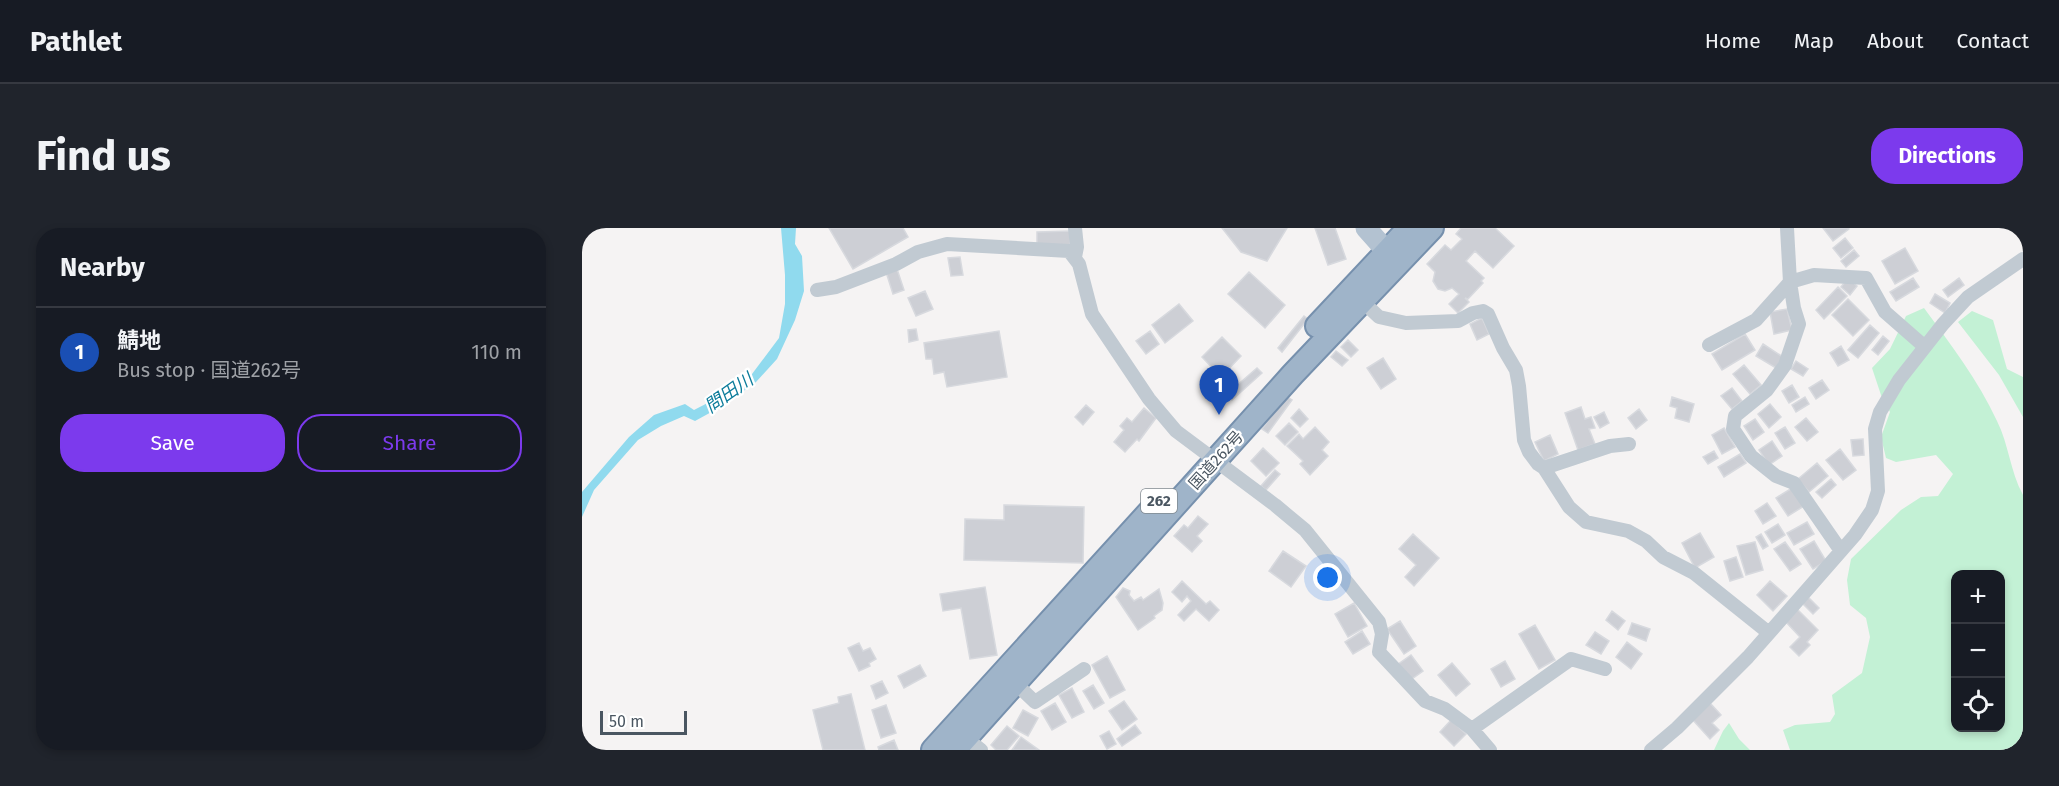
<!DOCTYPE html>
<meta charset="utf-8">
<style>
body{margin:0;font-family:"Fira Sans","Noto Sans JP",sans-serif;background:#20242c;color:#f1f3f6}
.controls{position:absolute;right:18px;bottom:18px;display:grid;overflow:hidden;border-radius:12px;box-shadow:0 3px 9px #0003}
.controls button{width:54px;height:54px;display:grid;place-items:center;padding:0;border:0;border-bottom:2px solid #363941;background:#171b24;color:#f1f3f6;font:30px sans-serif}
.scale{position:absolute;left:18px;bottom:15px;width:87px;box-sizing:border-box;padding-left:6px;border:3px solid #4a5661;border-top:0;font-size:16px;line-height:21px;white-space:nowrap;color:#4a5661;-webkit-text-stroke:4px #fff;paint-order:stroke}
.you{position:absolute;left:746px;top:350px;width:21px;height:21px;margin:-15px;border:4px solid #fff;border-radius:50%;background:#1a73e8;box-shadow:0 0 0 9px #1a73e833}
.badge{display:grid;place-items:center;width:39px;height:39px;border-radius:50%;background:#7c3aed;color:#fff;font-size:20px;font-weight:700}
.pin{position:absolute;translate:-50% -50px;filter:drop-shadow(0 2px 3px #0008)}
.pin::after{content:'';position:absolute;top:32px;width:21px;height:18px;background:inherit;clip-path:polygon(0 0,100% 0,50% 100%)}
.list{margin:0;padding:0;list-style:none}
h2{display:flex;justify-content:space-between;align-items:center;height:78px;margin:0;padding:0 24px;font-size:26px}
h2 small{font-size:20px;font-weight:400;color:#9ea1a6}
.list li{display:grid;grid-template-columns:39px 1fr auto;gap:18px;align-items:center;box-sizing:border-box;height:90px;padding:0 24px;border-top:2px solid #363941}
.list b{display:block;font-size:22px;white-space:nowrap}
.list p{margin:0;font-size:20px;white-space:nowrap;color:#9ea1a6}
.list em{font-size:20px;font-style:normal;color:#9ea1a6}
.actions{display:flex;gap:12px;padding:18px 24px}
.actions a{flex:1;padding:14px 0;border:2px solid #7c3aed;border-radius:24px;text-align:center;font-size:21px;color:#7c3aed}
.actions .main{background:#7c3aed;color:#fff}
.icon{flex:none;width:33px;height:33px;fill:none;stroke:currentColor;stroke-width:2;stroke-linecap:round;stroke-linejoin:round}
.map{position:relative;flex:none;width:1441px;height:522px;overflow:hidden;border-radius:24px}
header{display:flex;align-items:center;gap:36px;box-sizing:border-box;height:84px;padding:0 30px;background:#171b24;border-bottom:2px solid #363941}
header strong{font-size:28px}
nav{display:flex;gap:33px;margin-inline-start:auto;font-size:21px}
.intro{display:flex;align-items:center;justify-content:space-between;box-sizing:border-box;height:144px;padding:0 36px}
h1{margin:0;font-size:42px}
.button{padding:15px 27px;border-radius:24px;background:#7c3aed;color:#fff;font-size:21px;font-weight:700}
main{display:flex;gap:36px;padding:0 36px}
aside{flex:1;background:#171b24;border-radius:24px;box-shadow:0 3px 9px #0003}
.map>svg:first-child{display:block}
.green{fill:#c3f1d5;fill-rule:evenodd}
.water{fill:#90daee}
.building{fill:#cdcfd5;stroke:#d7d9de;stroke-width:1.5}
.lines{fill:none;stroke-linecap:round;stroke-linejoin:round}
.trunk-casing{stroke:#7690ad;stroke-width:26}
.minor{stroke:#c1cad2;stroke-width:14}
.primary{stroke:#b3c2d1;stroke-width:21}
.trunk{stroke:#9fb4c9;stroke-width:22}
.labels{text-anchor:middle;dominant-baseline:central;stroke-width:4.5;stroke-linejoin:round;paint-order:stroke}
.shield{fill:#fff;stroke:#808990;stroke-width:1.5}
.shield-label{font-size:15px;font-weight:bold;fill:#4a5661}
.street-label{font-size:16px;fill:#4a5661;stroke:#fff}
.water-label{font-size:18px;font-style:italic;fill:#0c7c9b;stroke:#fff}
</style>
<header>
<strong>Pathlet</strong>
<nav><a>Home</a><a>Map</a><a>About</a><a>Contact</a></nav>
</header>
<div class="intro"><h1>Find us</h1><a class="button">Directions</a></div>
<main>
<aside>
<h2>Nearby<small></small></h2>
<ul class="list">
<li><span class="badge" style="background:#1a4fb4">1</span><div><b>鯖地</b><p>Bus stop · 国道262号</p></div><em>110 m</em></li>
</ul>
<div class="actions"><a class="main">Save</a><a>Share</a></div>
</aside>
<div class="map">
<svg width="1441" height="522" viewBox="0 0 1441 522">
<rect width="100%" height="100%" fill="#f5f3f3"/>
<!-- green -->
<path class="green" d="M1342,80C1369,117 1396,152 1415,193C1427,217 1428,243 1441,267V522H1208L1201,502L1213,497L1248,494L1253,486L1250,467L1280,445L1288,409L1284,390L1268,377L1265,352L1269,331L1319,282L1339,269L1356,268L1371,246L1354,227L1314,234L1304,230L1299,209L1308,184L1299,167L1290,140L1308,121L1324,88ZM1374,346H1418V500H1374Z
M1390,83L1411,92L1425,141L1441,149V189L1417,147L1376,94Z
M1147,495L1157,511L1168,522H1132L1141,503Z"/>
<!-- water -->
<path class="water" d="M199,0H214L213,16L220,28L222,63L213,92L195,131L174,154L144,176L113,193L102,188L79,198L56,212L12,262L0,289V264L47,209L72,187L103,176L112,182L143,166L167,150L197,110L203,76V47Z"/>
<!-- building -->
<path class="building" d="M247,0H321L326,9L271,41Z
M640,0H705L685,33L659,24Z
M733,0H753L764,31L746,37Z
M879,0H913L932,18L911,40L893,23L884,33L902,50L899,53L901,55L886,71L883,70L887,74L876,85L867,76L877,66L870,60L863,63L856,61L851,53L853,44L845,36L863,17L869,22L880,11L874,6Z
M1241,0H1266L1267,1L1251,13Z
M488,3V17L455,18V4Z
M1263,10L1271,20L1259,30L1251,20Z
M1323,20L1336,43L1313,56L1300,33Z
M1272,22L1277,28L1264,39L1259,33Z
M378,29L381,47L369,48L366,30Z
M315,41L322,62L311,66L304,44Z
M667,44L703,77L683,100L646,66Z
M1266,50L1275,58L1268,67L1259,59Z
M1331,50L1337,59L1314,73L1308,64Z
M1377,50L1382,57L1366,69L1361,62Z
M1256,59L1265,68L1242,91L1234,82Z
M343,63L351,81L334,88L326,70Z
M1353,66L1368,75L1363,85L1348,75Z
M1266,71L1287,92L1271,108L1250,87Z
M597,76L611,93L583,115L570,97Z
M1205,81L1210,102L1192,106L1188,84Z
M722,88L726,91L700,124L696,120Z
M900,90L907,106L895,112L888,96Z
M1288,97L1297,105L1276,130L1266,122Z
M334,101L336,112L327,114L326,102Z
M417,103L425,149L365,159L362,144L352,146L350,131H344L342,115Z
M568,103L577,116L564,126L554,113Z
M1163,106L1173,122L1140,142L1130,126Z
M1301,108L1307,113L1296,127L1290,122Z
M640,109L659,128L639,149L620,129Z
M766,112L776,122L769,129L759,119Z
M1181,116L1201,129L1194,140L1174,128Z
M1259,118L1267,132L1256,138L1248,125Z
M754,123L766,132L760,138L749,129Z
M801,130L814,151L799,161L785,140Z
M1214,133L1226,141L1221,148L1209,141Z
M1162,137L1179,157L1168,166L1151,146Z
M675,140L680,145L650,172L645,166Z
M1240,152L1247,162L1234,171L1227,160Z
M1210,157L1217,169L1207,175L1200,163Z
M1150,160L1160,173L1150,181L1139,168Z
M704,168L710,172L686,205L680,201Z
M1090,169L1112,176L1107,194L1093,190L1095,180L1088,178Z
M1223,169L1227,176L1214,184L1210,177Z
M1188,176L1199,189L1187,200L1176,186Z
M504,177L512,184L501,197L493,189Z
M999,179L1003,191L1009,189L1013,200L1007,201L1013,216L996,222L983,185Z
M562,180L574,190L557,213L555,211L543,224L532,214L542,202L538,198L545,190L550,194Z
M717,181L726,191L718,199L709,190Z
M1057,181L1065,192L1054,201L1046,190Z
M1022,184L1027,195L1018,200L1012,189Z
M1224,190L1236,204L1225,213L1213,199Z
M1173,191L1182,204L1171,212L1162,198Z
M707,195L716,204L703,217L694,208Z
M733,199L747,214L740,222L746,228L728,247L718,236L721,233L705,218L717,206L721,211Z
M1203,199L1213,215L1203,221L1193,205Z
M1142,200L1153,219L1140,226L1130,207Z
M968,207L976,226L962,233L953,214Z
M1281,211L1282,227L1271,228L1269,212Z
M1190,213L1200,228L1187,237L1177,222Z
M681,220L697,235L684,248L669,233Z
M1258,221L1274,242L1261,252L1244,232Z
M1132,223L1136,230L1126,236L1121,229Z
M1158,226L1164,235L1142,249L1136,239Z
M1235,235L1246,248L1227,264L1216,251Z
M693,242L698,246L684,262L679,258Z
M1249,251L1254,257L1240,270L1234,264Z
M1210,260L1222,278L1206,288L1194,270Z
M1185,275L1194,288L1181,296L1173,283Z
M422,277L502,279L501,335L382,332L383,291L422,292Z
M616,288L626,296L615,308L620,313L610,324L592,308L602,297L606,300Z
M1225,294L1232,306L1212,317L1205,305Z
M1196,296L1203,307L1190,315L1183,304Z
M1118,305L1132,329L1113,340L1100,315Z
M831,306L857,330L832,358L823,349L834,337L817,321Z
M1179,306L1186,318L1181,321L1174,309Z
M1232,313L1244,333L1231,341L1218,321Z
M1173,314L1181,342L1164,347L1155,318Z
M1203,314L1219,336L1208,343L1192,321Z
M701,323L724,338L709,359L687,343Z
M1154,329L1161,349L1148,353L1142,333Z
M600,353L624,376L628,373L637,382L627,393L614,381L602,393L596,387L609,373L605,368L600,374L590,364Z
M1188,353L1205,368L1191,383L1175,367Z
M403,359L415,427L388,431L379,380L361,383L358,366Z
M541,360L548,363L547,367L552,373L559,369L561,372L577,361L581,375L580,382L572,388L573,390L556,402L534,369Z
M1226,369L1237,380L1231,386L1220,375Z
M772,375L785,398L766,409L753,386Z
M1215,381L1236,402L1225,414L1228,417L1217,428L1208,419L1218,409L1203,393Z
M1030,383L1043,393L1036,402L1024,392Z
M818,393L834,418L822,426L805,401Z
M1050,395L1068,401L1064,413L1046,406Z
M953,397L973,432L957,441L937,406Z
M780,403L788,416L771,426L763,414Z
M1013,404L1027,413L1019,426L1004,417Z
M1045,414L1060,426L1049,441L1034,429Z
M277,415L281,423L288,420L294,431L287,435L288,438L277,443L266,420Z
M829,427L841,443L827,453L815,437Z
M525,428L543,462L528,470L510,437Z
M923,433L933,451L919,459L909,441Z
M870,435L888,456L874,468L856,447Z
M338,437L344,448L322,460L316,448Z
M300,453L306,465L294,471L289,458Z
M511,457L522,475L512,481L501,463Z
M490,460L502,484L490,490L477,467Z
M269,466L283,522H241L231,482L257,475L256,469Z
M542,473L555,491L540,502L527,483Z
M473,475L484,494L470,502L459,483Z
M1128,475L1139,487L1130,495L1137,502L1128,511L1110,491Z
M304,477L314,505L299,510L290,482Z
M441,482L456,490L446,508L431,500Z
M869,492L884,506L872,518L858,504Z
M553,497L559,505L540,518L535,511Z
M425,498L437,508L425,522H414L409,517Z
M527,503L534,516L525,521L518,508Z
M439,509L457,522H430Z
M312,512L316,522H297L296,519Z"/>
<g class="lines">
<defs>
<path id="trunk" d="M735,98L827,0
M351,522L570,281
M373,522L711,146L850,0"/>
</defs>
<!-- trunk casing -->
<use href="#trunk" class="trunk-casing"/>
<!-- minor -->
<path class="minor" d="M1205,0L1208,54L1212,80L1217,96L1203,137L1185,162L1153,188L1151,201L1169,228L1194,248L1212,255L1259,323
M493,29L495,19L493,0
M235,62L254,59L314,36L336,24L365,16L487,23L497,36L510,86L567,171L594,203L693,277L723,302L797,394L800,406L797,424L843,473L863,481L890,501L908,522
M780,73L797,89L824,95L876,93L891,85L901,83L906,86L921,120L934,142L937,158L942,212L947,224L956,236L962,240L987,279L1004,294L1046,303L1064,313L1081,329L1112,345L1187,405
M1127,117L1174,92L1208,54L1232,47L1284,50L1303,84L1343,119
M962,240L1028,218L1047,216
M433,455L453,474L502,441
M890,501L989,431L1023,441
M380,507L399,522
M1069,522L1095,500L1166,429L1273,307L1290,282L1296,263L1293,201L1298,184L1317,152L1361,96L1386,69L1441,31"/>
<!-- primary -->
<path class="primary" d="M784,0L816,36"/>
<!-- trunk -->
<use href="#trunk" class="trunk"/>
</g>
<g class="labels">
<!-- shield labels -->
<rect class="shield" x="559" y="261" width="36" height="24" rx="4.5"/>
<g class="shield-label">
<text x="577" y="273">262</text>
</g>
<!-- street labels -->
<g class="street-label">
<text transform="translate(634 232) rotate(-48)">国道262号</text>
</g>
<!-- water labels -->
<g class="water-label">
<text transform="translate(147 165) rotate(-35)">問田川</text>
</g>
</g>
</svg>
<div class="controls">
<button>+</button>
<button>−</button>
<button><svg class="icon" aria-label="locate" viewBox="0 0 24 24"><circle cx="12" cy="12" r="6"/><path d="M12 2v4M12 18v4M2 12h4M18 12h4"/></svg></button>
</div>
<div class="scale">50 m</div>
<div class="you"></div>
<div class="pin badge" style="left:637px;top:187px;background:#1a4fb4">1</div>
</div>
</main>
